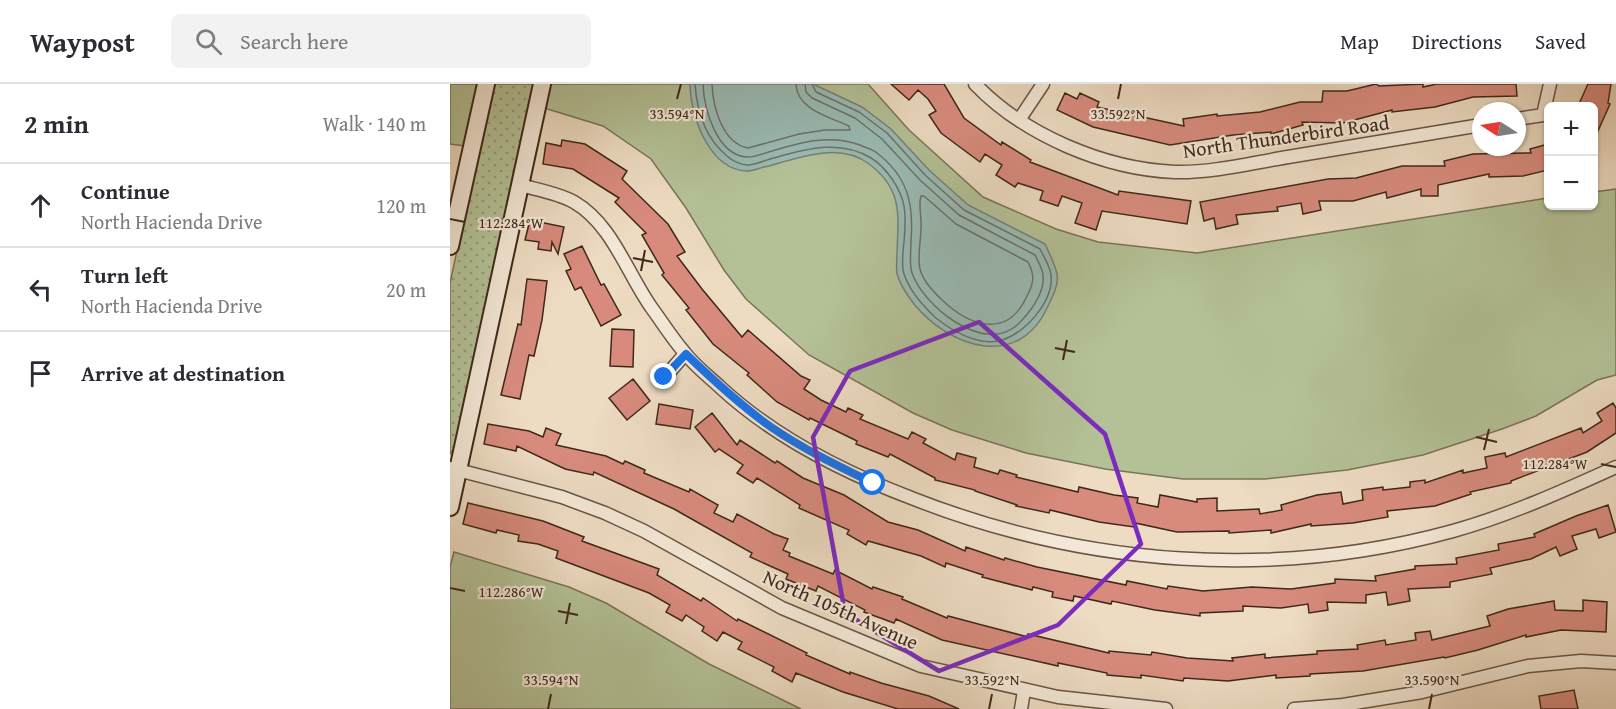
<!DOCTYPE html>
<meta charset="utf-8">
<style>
body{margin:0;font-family:"Gentium Book Plus",serif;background:#f2f2f3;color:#2b2b33}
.controls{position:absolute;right:18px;top:18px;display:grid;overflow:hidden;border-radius:9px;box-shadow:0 2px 4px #0004}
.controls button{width:54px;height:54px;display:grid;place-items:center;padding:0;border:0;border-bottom:2px solid #e1e1e2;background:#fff;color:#2b2b33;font:30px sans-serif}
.compass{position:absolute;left:1022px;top:18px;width:54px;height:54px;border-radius:50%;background:#fff;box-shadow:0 2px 4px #0004;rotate:282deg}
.stop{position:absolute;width:18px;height:18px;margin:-14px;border:4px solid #1a73e8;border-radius:50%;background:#fff}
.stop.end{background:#1a73e8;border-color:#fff;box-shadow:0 2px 6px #0008}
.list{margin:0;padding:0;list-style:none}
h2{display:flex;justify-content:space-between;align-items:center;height:78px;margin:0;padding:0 24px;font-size:26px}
h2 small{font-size:20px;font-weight:400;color:#7c7c81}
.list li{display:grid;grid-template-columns:39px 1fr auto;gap:18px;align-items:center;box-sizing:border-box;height:84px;padding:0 24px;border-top:2px solid #e1e1e2}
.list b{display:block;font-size:22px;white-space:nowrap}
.list p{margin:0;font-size:20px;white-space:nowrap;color:#7c7c81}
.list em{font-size:20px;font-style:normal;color:#7c7c81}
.icon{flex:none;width:33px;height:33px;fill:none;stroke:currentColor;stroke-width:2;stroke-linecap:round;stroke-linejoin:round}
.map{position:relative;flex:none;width:1166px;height:625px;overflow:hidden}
header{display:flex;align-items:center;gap:36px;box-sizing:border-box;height:84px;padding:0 30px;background:#fff;border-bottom:2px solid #e1e1e2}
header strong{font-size:28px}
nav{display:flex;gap:33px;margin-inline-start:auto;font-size:21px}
.search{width:420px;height:54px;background:#f2f2f3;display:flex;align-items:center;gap:15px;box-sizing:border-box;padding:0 21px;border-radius:9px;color:#7c7c81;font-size:22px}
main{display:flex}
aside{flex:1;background:#fff}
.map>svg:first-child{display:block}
.grass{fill:#b4c197;stroke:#7a7458;stroke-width:1.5}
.park{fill:url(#park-dots);stroke:#7a7458;stroke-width:1.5}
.water{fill:#99bbb5;stroke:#758077;stroke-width:1.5}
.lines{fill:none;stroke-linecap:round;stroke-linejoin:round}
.shore{stroke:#6c7268;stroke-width:1.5}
.building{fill:#d88b7d;stroke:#3f281a;stroke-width:1.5}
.street-casing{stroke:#6a5544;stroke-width:15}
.secondary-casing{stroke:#3f281a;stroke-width:20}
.street{stroke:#f3e8d7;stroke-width:12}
.secondary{stroke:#f3e8d7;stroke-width:16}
.route{stroke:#1a73e8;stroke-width:8}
.marked{fill:none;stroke:#7b2cbf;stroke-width:4.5;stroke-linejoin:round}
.ticks{fill:none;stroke:#3f281a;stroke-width:2}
.labels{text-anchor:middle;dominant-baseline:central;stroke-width:4.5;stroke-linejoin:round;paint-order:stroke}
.street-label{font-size:20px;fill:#3f281a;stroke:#f3e8d7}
.ticks-label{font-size:15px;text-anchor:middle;fill:#3f281a;stroke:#f3e8d7;stroke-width:4.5;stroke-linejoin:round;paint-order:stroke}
</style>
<header>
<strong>Waypost</strong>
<div class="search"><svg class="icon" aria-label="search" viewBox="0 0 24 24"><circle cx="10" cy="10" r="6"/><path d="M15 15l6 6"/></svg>Search here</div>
<nav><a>Map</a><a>Directions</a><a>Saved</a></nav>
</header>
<main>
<aside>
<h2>2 min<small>Walk · 140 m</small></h2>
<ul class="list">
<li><svg class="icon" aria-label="ahead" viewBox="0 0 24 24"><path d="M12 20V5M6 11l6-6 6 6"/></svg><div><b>Continue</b><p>North Hacienda Drive</p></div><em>120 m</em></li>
<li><svg class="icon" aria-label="left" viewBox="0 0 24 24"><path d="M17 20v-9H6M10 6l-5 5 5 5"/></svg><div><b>Turn left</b><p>North Hacienda Drive</p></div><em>20 m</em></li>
<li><svg class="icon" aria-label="arrive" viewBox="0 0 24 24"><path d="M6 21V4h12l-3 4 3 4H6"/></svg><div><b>Arrive at destination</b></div></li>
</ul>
</aside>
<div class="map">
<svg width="1166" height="625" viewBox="0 0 1166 625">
<defs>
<pattern id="park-dots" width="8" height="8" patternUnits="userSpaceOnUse" patternTransform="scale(1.5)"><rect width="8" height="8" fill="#b4c197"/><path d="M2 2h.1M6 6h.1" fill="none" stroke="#949d7a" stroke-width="1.8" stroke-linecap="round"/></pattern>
</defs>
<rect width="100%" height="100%" fill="#eddbc2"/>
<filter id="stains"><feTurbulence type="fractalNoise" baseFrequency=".00333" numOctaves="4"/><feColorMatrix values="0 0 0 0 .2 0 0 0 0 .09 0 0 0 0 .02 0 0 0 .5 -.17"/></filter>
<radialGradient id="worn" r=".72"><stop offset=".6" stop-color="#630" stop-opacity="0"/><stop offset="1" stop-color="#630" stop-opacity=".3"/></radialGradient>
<!-- grass -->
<path class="grass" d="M0,0H36L22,63L0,60Z
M99,0H418L459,46L533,113L606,145L648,158L747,169L1098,114V122H1144V108L1166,105V291L1147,296L1086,332L1052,345L973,371L897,386L815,395H733L655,385L576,369L502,346L463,329L359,271L296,215L274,186L236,124L201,75L153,42L94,24Z
M4,468L119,503L156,519L259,580L351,625H0V483Z"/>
<!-- park -->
<path class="park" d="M43,0H85L6,362L0,370V199Z"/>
<!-- water -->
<path class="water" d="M240,0H363L412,23L441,45L479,86L518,121L595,160C599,169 605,180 607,190C609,201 602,214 597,224C568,286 500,264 464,220C458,212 449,200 447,189C446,183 447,176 447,170C448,133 454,106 419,80C390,58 350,73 319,82C312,83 303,87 297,87C259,86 240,31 240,0Z"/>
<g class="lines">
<!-- shore -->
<path class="shore" d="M245,0C247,29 255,54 277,72C282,77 291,81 298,81C305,81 313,77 320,75C353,66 389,54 421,74C436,83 451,105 454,122C456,133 455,147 454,158C453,168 451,181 454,190C460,208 473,222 486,234C502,247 527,261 548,257C574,252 604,217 601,191C600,182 594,173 590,165L514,126L475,91L437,49L409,28L366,8L362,0
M253,0C254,24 266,70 296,73C304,74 314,69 322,67C352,58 380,50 410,61C416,64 422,65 427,69C458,93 464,120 461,157C461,167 459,180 462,189C473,221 532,270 566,242C578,231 595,210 593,192C593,185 588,177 585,171L509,131L470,96L432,55L405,34L362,14L356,8L355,0
M262,0C263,23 272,59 298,64L349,50L375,46H400L399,42C380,33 347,26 346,0
M471,112H474L506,140L578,178C585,191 584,199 577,212C557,256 519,242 491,215C483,207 473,197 470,185C467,173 471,157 471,144C472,134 468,121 471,112Z"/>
</g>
<!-- building -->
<path class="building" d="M441,0H494L514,34L551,61L552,58L581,76L580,78L668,111L669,107L741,117L737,140L652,127L646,146L625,139L632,119L612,112L608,122L590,116L593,107L568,99L565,103L546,91L552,81L535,70L530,78L491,49L479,31L486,27L478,15L468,6L459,16Z
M926,0L929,2L973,0V3L987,0H1066L1067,12L1023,13L985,23L942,28V26L893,39L852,38L853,41L821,50V48L783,51L720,61L643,43L607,26L615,9L627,15L630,9L649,18L647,23L734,42L733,35L767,30V32L810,28L850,18H872L873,7H897Z
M1138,0H1161L1158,19L1160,20L1143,58V22H1128Z
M112,56L135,60L177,87L172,95L218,140L235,168L227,172L252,205L292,253L298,246L351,292L360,296L354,305L371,316L396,328L398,324L413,331L410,335L458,355L462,348L476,355L473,359L505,376L507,369L526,374L524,383L548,390L550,386L567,391L566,393L628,408L629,403L664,411L688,414L687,419L708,423L710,411L747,418V415L767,414V427L809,425L810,430L832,426L831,421L867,411L891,408L893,420L913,416L912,406L933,403V406L960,403V398L975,396V399L1013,386V389L1037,384L1035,373L1055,369L1056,373L1131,344L1133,349L1152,337L1147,329L1163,319L1166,324V349L1137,368L1061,397V399L1020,408L1021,410L985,422L937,427L938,433L903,439L861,442V440L821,449V446L779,449V447L727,448L685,439L684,443L649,438L600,426L599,429L566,422L567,421L525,407V406L485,396V394L440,370L438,373L406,360L407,357L360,334L359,336L327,318L297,291L299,289L263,260L236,226L239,224L212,191L214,189L192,151L196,149L165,118L169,114L123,85L93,80L96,59L111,62Z
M1098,60V86L1073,92L1039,93V90L988,101V112H971V105L937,114L936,108L903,117H869L871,126L853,130L851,119L827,123L828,127L786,131L788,140L766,145L764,134L754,137L750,118L878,95L906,94L952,82H995L994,77L1023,70L1081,69L1080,65Z
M80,136L114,143L108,170L102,158L101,167L88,165L89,158L75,156Z
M132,162L151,201L154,200L171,231L151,242L131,203L125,206L116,187L121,185L114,170Z
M77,195L97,197L92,236L84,272L79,271L70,315L51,311L68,240L71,241Z
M162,245L184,246L183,283L160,282Z
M183,295L200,317L177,336L159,314Z
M209,320L243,326L240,345L206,340Z
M262,329L287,361L290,356L325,379L327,377L353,394L394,411L438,438L468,446L515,467L516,463L554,476L555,474L587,483L676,501L677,497L717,505L718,502L753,507L802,503L841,505L885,499V495L926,497L925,492L965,485V482L1007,480L1006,474L1049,466L1048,460L1085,453L1084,450L1126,432L1158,421L1166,448L1149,454L1146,445L1122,452L1127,465L1110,472L1106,463L1081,475L1040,484L1042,490L1000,498V503L958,505L960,517L938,521L936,508L916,511V519L877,518L878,526L859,529L858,520L831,524L793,522V527L750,529V532L705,526L662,517L661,520L624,512L623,517L602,513L603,508L583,503L582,506L532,493L533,491L496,479L495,483L471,472L418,457L416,461L397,450L399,446L349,424L350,421L307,394L303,399L287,389L293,381L269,365L265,368L245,343Z
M38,340L79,347L93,353L96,344L111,350L106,361L156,372L173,380L175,377L195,386L194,389L239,408L240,405L268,421L264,429L283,438L287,430L324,450L338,455L333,466L340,469L339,472L383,490L385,486L422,505L423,503L453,513L452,515L497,534L498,532L532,541L578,553V550L659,569V567L701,571L702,568L737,574L783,577L782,574L815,570V574L867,570V567L908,565L907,561L935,556L936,561L966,556L965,549L980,547L982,556L1040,542L1037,532L1058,525L1104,517L1105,526L1133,527V516L1157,518L1156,548L1111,546L1076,553V551L1028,566L995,574L994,573L913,587L860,590V592L826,594V591L778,597L734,594L733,597L691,591V594L657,591V589L608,579V582L492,556L446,535L444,539L414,528L415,526L368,502L366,507L336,495L338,490L300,473L302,469L224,425L144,388L143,391L115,385L67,362L66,367L34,360Z
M18,419L93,437L134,453L132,457L209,485L207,491L251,517L253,514L287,537L288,535L357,569L356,571L400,590V588L431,599L479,612L509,625H448L393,608L346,589L342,598L322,587L324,583L288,565L292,558L273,548L267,557L252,547L254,543L236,531L232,537L216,528L220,521L199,509L106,474L108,467L88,460L68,457L69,451L47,446L46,449L13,440Z
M1124,606L1128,625H1091L1089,612Z"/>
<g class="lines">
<defs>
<path id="street" d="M525,0C574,51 654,85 725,88C762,89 801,79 838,73C902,62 967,52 1031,41
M1067,35L1093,31L1100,0
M569,36L593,0
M70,101C88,106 108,109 124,118C162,140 177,189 201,223C212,238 222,254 234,268C244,281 258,292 270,303C325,354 395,389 464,415C635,482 825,496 1003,447C1060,431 1113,407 1166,383
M215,293L235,270
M0,384L112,413L155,429L194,447L332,524L471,582L608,613L716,625
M571,625L574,607
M844,625L893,621L972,608L1078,582L1131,577L1166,579"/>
<path id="secondary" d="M0,162L36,0
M0,423L92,0"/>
</defs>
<!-- street casing -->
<use href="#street" class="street-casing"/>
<!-- secondary casing -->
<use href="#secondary" class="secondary-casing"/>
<!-- street -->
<use href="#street" class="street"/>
<!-- secondary -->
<use href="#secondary" class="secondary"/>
</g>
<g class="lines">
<!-- route -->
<path class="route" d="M214,293L236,270C263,296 290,321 321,343C353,365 388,382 423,399"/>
</g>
<!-- marked area -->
<path class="marked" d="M529,238L655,350L691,460L608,541L489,587L395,529L363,353L400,287Z"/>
<!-- ticks -->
<path class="ticks" d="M227,15L231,0M668,15L671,0M0,135L15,138M183,174L203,178M191,187L195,166M605,264L625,268M613,276L617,256M1026,353L1047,358M1034,366L1039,345M1151,380L1166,383M0,504L15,507M108,527L128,531M116,540L120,519M98,625L101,610M539,625L542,610M979,625L982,610"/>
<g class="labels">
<!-- street labels -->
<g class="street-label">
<text transform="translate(836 52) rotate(-8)">North Thunderbird Road</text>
<text transform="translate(391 525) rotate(24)">North 105th Avenue</text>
</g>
</g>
<g class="ticks-label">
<text x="227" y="35">33.594°N</text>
<text x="668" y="35">33.592°N</text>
<text x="61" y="144">112.284°W</text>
<text x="1105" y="385">112.284°W</text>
<text x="61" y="513">112.286°W</text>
<text x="982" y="601">33.590°N</text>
<text x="101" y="601">33.594°N</text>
<text x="542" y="601">33.592°N</text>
</g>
<rect width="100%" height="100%" filter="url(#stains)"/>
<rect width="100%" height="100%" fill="url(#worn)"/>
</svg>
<div class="controls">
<button>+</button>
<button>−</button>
</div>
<svg class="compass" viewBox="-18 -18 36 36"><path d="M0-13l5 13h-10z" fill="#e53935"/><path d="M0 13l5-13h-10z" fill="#7c7c81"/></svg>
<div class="stop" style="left:423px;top:399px"></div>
<div class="stop end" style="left:214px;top:293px"></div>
</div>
</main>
